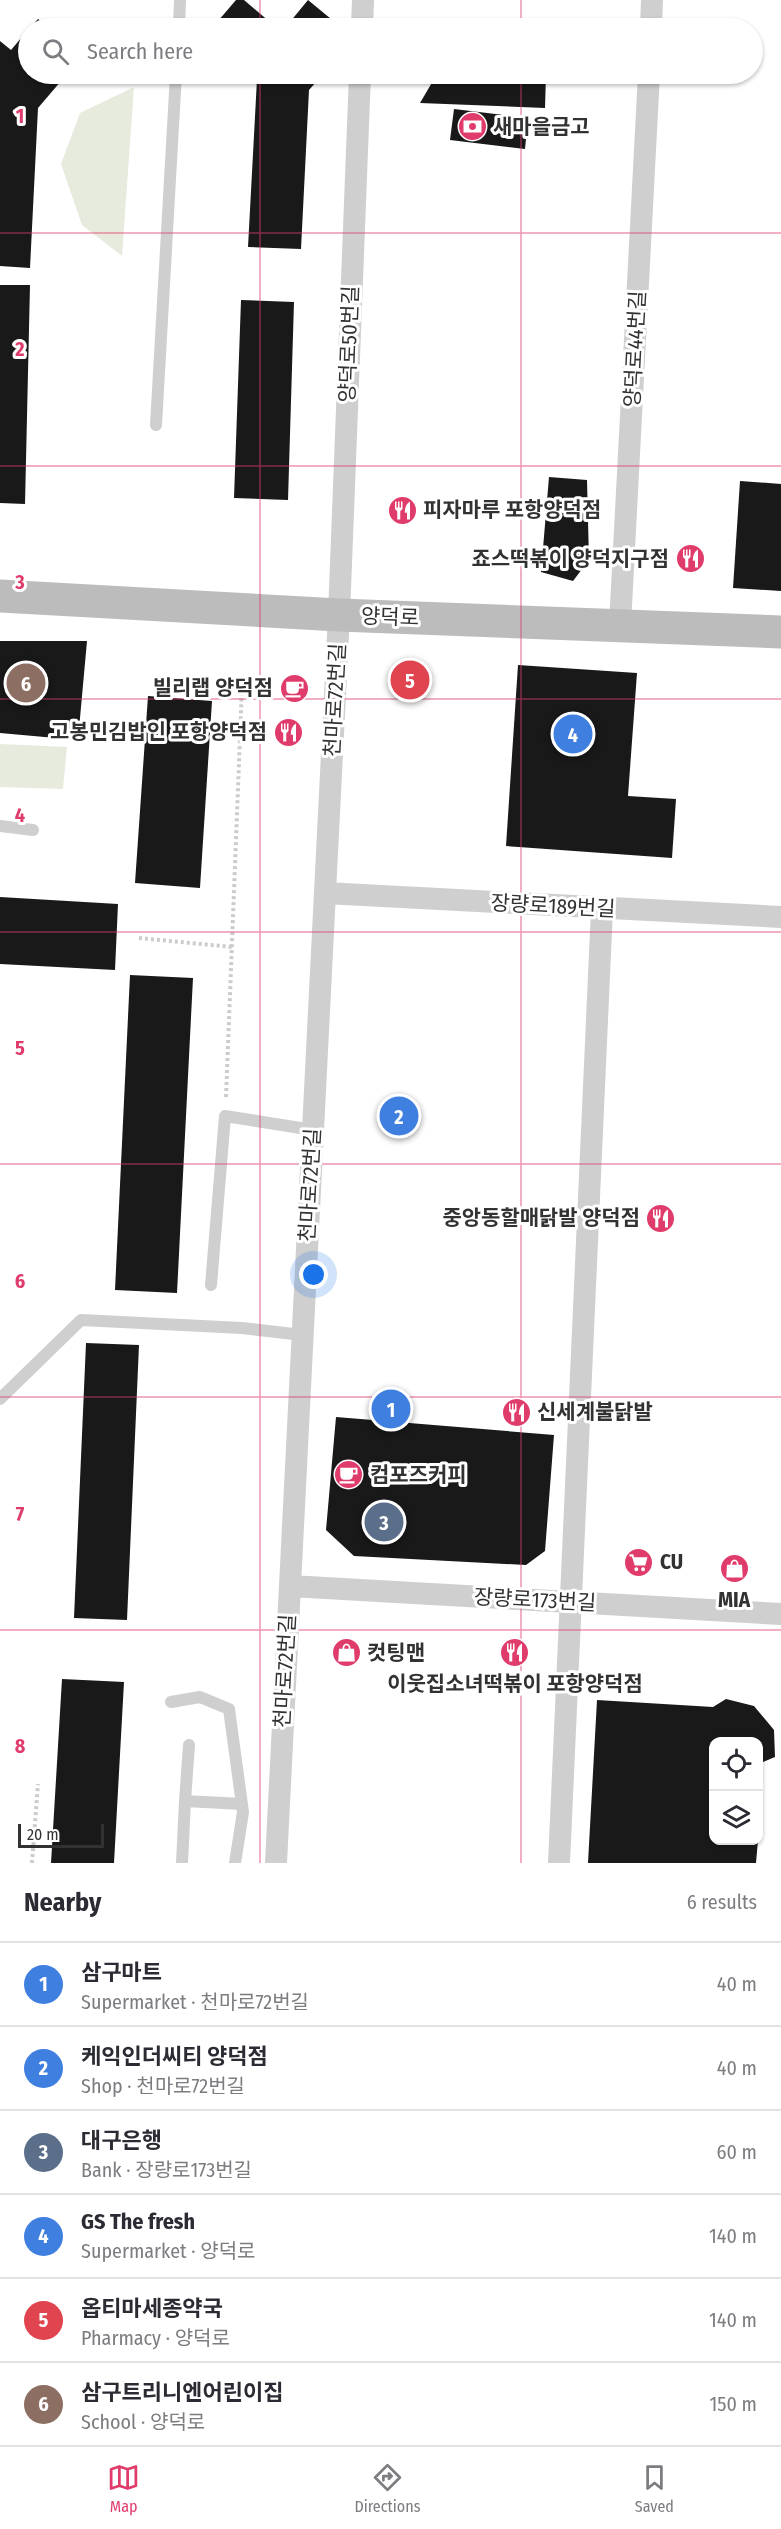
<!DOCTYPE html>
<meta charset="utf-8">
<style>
body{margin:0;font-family:"Fira Sans Condensed","Noto Sans KR",sans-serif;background:#f7f7f7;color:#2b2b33}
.controls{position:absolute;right:18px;bottom:18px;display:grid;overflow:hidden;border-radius:12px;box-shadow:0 2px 4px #0004}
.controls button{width:54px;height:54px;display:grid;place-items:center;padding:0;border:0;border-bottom:2px solid #e1e1e2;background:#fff;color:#2b2b33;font:30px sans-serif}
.scale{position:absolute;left:18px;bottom:15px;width:86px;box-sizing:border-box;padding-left:6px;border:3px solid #323232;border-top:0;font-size:16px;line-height:21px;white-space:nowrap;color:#323232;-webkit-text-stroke:4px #fff;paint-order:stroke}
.you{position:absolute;left:314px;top:1275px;width:21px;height:21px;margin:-15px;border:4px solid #fff;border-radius:50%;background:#1a73e8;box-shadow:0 0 0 9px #1a73e833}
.badge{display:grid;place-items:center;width:39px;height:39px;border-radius:50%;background:#e03c6b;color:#fff;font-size:20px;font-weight:700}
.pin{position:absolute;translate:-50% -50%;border:3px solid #fff;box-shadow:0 2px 6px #0006}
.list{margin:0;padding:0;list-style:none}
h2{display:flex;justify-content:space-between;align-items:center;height:78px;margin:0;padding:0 24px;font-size:26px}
h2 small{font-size:20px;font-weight:400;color:#7c7c81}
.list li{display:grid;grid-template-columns:39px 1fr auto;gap:18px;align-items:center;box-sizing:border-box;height:84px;padding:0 24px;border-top:2px solid #e1e1e2}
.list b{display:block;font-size:22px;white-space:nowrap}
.list p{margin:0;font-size:20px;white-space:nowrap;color:#7c7c81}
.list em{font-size:20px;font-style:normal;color:#7c7c81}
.icon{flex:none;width:33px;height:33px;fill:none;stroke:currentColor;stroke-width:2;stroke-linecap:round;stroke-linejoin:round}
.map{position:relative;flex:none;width:781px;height:1863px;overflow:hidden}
.search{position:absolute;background:#fff;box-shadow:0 2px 4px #0004;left:18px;right:18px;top:18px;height:66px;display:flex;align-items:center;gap:15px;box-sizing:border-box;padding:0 21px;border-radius:33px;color:#7c7c81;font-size:22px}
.sheet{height:582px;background:#fff}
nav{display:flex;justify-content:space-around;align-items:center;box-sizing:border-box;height:84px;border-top:2px solid #e1e1e2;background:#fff;font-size:16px;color:#7c7c81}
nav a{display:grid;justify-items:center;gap:3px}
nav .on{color:#e03c6b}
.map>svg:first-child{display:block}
.green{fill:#e7ebde}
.building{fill:#191919}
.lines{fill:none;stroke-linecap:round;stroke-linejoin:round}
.path{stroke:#ccc;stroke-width:4;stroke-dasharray:3 3;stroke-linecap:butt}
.lane{stroke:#cfcfcf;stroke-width:12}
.street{stroke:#cfcfcf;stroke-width:22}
.secondary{stroke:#bcbcbc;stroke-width:33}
.grid{fill:none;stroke:#e03c6b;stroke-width:1.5;stroke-opacity:0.55}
.labels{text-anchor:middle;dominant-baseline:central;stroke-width:6;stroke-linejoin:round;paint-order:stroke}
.poi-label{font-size:21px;font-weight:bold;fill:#323232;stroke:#fff;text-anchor:start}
.street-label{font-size:21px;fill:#323232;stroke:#fff}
.grid-label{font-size:20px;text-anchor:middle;font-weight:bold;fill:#e03c6b;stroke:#fff;stroke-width:6;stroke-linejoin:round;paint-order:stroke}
</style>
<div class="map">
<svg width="781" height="1863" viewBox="0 0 781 1863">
<rect width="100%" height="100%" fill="#fff"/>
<!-- green -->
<path class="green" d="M134,87L122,256L82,225L61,164L80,113Z
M0,744L67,747L63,789L0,787Z"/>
<!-- building -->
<path class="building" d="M236,0H244L277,28H212Z
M308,0L342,28H285Z
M38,19L50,28H30Z
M28,30V74H67L38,108L30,268L0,266V41L11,50Z
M250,74H323L309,90L301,249L248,247L257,79Z
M437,74H546L545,108L420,103Z
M454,109L528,118L525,149L450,140Z
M0,285H30L25,504L0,503Z
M241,300L294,302L288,500L234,498Z
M549,477L587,480L589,560L573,581L541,572Z
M740,481L781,484V591L733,588Z
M0,641H87L78,740L0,733Z
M518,665L637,673L628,796L676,799L672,858L506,846Z
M148,696L212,701L200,888L135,883Z
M0,897L118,904L115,970L0,964Z
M130,975L193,978L177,1293L115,1290Z
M86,1343L139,1345L127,1620L74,1618Z
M336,1417L554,1435L545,1551L526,1565L354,1556L326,1530Z
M62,1679L124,1682L114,1863H51Z
M726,1699L754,1706L774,1730L775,1757L763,1762L760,1801L758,1742H714V1840H758L756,1863H588L597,1700L713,1707Z"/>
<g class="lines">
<!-- path -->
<path class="path" d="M139,938L232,947
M226,1097L242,686
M32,1863L38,1784"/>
<!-- lane -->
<path class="lane" d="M179,28L180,0
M156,425L176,74
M0,826L33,830
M211,1285L225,1116L313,1130
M0,1399L81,1320L242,1328L302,1335
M171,1702L200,1697L229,1709L243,1812L235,1863
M189,1745L185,1801L242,1804
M182,1863L185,1801"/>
<!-- street -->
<path class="street" d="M362,28L363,0
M651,28L652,0
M620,625L649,74
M325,893L781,917
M290,1586L781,1614
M276,1863L339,615L360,74
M559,1863L602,909"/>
<!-- secondary -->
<path class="secondary" d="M0,596L339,615L781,632"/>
</g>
<!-- grid -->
<path class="grid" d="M260,0V28M521,0V28M260,74V1863M521,74V1863M0,233H781M0,466H781M0,699H781M0,932H781M0,1164H781M0,1397H781M0,1630H781"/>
<!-- icons -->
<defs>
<symbol id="bank-disc" viewBox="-11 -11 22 22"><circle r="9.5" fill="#e03c6b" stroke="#fff"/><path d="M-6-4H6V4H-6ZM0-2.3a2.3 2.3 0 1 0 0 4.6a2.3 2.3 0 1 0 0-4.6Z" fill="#fff"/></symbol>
<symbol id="restaurant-disc" viewBox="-11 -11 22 22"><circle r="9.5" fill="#e03c6b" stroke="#fff"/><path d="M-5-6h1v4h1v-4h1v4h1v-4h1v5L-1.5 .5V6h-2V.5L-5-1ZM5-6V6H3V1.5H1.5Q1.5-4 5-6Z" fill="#fff"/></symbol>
<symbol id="cafe-disc" viewBox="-11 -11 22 22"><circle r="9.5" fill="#e03c6b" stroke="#fff"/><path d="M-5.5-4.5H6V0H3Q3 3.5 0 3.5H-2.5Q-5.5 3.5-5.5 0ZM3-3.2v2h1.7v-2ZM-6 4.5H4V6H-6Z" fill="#fff"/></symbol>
<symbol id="supermarket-disc" viewBox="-11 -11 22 22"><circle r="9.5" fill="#e03c6b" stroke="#fff"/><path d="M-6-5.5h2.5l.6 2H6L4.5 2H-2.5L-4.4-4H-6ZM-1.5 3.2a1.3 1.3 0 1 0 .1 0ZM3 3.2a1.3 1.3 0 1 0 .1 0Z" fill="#fff"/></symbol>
<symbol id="shop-disc" viewBox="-11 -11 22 22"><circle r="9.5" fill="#e03c6b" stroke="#fff"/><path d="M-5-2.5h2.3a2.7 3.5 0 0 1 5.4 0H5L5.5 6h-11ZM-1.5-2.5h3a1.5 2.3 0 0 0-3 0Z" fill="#fff"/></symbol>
</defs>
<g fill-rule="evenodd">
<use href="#bank-disc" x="456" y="110" width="33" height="33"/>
<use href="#restaurant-disc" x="386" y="494" width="33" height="33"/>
<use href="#restaurant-disc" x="674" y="542" width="33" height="33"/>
<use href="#cafe-disc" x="278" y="672" width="33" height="33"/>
<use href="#restaurant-disc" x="272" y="716" width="33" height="33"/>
<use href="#restaurant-disc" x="644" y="1202" width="33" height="33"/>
<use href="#restaurant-disc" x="500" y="1396" width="33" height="33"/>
<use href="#cafe-disc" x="332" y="1458" width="33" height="33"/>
<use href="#supermarket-disc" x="622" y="1546" width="33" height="33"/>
<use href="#shop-disc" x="718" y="1552" width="33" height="33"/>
<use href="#shop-disc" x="330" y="1636" width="33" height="33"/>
<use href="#restaurant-disc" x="498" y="1636" width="33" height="33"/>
</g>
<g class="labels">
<!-- poi labels -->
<g class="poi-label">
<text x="493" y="127">새마을금고</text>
<text x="423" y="510">피자마루 포항양덕점</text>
<text x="669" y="559" text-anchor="end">죠스떡볶이 양덕지구점</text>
<text x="273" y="688" text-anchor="end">빌리랩 양덕점</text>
<text x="267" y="732" text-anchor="end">고봉민김밥인 포항양덕점</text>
<text x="640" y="1218" text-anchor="end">중앙동할매닭발 양덕점</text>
<text x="537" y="1412">신세계불닭발</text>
<text x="370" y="1475">컴포즈커피</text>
<text x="660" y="1562">CU</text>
<text x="734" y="1600" text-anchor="middle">MIA</text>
<text x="367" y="1653">컷팅맨</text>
<text x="515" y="1684" text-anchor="middle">이웃집소녀떡볶이 포항양덕점</text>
</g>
<!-- street labels -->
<g class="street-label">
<text transform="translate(349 344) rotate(-88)">양덕로50번길</text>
<text transform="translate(635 349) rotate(-87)">양덕로44번길</text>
<text transform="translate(390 617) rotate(2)">양덕로</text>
<text transform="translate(335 700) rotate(-87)">천마로72번길</text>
<text transform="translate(553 906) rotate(3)">장량로189번길</text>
<text transform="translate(310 1185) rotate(-87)">천마로72번길</text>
<text transform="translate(535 1600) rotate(3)">장량로173번길</text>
<text transform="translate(285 1671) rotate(-87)">천마로72번길</text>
</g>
</g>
<g class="grid-label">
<text x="20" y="123">1</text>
<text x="20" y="356">2</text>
<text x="20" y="589">3</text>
<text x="20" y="822">4</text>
<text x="20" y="1055">5</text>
<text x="20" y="1288">6</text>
<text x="20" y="1521">7</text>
<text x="20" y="1753">8</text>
</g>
</svg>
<div class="controls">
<button><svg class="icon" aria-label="locate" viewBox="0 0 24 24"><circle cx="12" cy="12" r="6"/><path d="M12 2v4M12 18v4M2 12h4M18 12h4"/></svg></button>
<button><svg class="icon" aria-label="layers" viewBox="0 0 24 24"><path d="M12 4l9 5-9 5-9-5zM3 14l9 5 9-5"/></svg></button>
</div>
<div class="scale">20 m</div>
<div class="you"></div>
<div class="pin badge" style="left:391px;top:1409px;background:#3f7fe0">1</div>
<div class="pin badge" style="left:399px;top:1116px;background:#3f7fe0">2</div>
<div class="pin badge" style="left:384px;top:1522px;background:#5c6f8a">3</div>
<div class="pin badge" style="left:573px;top:734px;background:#3f7fe0">4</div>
<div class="pin badge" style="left:410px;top:680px;background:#e0444e">5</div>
<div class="pin badge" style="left:26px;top:683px;background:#8d6e63">6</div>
<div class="search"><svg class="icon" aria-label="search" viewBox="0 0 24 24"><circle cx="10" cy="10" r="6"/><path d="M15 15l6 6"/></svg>Search here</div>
</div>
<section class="sheet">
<h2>Nearby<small>6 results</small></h2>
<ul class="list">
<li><span class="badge" style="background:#3f7fe0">1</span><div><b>삼구마트</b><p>Supermarket · 천마로72번길</p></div><em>40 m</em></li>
<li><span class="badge" style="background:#3f7fe0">2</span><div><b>케익인더씨티 양덕점</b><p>Shop · 천마로72번길</p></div><em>40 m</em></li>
<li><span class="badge" style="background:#5c6f8a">3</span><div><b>대구은행</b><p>Bank · 장량로173번길</p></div><em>60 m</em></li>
<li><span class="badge" style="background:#3f7fe0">4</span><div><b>GS The fresh</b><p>Supermarket · 양덕로</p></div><em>140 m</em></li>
<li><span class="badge" style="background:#e0444e">5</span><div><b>옵티마세종약국</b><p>Pharmacy · 양덕로</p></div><em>140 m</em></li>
<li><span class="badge" style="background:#8d6e63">6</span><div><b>삼구트리니엔어린이집</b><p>School · 양덕로</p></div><em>150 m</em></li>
</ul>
</section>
<nav>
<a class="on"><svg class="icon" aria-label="map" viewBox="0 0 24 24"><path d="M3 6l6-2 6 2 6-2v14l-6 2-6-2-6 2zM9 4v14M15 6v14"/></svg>Map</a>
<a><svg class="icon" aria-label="directions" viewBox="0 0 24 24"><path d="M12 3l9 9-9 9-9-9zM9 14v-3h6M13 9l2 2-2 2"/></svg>Directions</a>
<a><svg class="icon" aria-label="saved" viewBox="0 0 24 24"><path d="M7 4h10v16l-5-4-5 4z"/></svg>Saved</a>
</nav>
